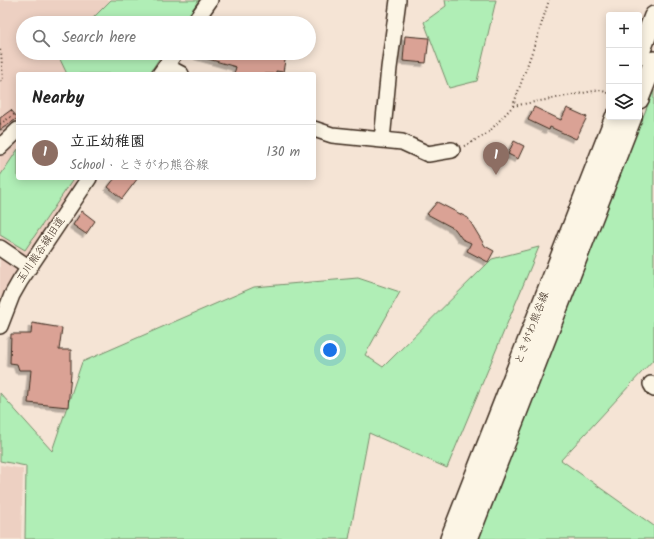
<!DOCTYPE html>
<meta charset="utf-8">
<style>
body{margin:0;font-family:Kalam,"Klee One",sans-serif;background:#f6f6f6;color:#222}
.controls{position:absolute;right:12px;top:12px;display:grid;overflow:hidden;border-radius:4px;box-shadow:0 2px 10px #0003}
.controls button{width:36px;height:36px;display:grid;place-items:center;padding:0;border:0;border-bottom:1px solid #e0e0e0;background:#fff;color:#222;font:20px sans-serif}
.you{position:absolute;left:330px;top:350px;width:14px;height:14px;margin:-10px;border:3px solid #fff;border-radius:50%;background:#1a73e8;box-shadow:0 0 0 6px #1a73e833}
.badge{display:grid;place-items:center;width:26px;height:26px;border-radius:50%;background:#c8321e;color:#fff;font-size:13px;font-weight:700}
.pin{position:absolute;translate:-50% -33px;filter:drop-shadow(0 1px 2px #0008)}
.pin::after{content:'';position:absolute;top:21px;width:14px;height:12px;background:inherit;clip-path:polygon(0 0,100% 0,50% 100%)}
.list{margin:0;padding:0;list-style:none}
h2{display:flex;justify-content:space-between;align-items:center;height:52px;margin:0;padding:0 16px;font-size:17px}
h2 small{font-size:13px;font-weight:400;color:#767676}
.list li{display:grid;grid-template-columns:26px 1fr auto;gap:12px;align-items:center;box-sizing:border-box;height:56px;padding:0 16px;border-top:1px solid #e0e0e0}
.list b{display:block;font-size:15px;white-space:nowrap}
.list p{margin:0;font-size:13px;white-space:nowrap;color:#767676}
.list em{font-size:13px;font-style:normal;color:#767676}
.icon{flex:none;width:22px;height:22px;fill:none;stroke:currentColor;stroke-width:2;stroke-linecap:round;stroke-linejoin:round}
.map{position:relative;flex:none;width:654px;height:539px;overflow:hidden}
.search{position:absolute;background:#fff;box-shadow:0 2px 10px #0003;left:16px;top:16px;width:300px;height:44px;display:flex;align-items:center;gap:10px;box-sizing:border-box;padding:0 14px;border-radius:22px;color:#767676;font-size:15px}
.panel{position:absolute;background:#fff;box-shadow:0 2px 10px #0003;left:16px;top:72px;width:300px;height:108px;border-radius:4px}
.map>svg:first-child{display:block}
.built{fill:#edd0c2}
.green{fill:#b0eeb6;stroke:#768c6a}
.building{fill:#daa295;stroke:#3b2a1e;filter:url(#shadow)}
.lines{fill:none;stroke-linecap:round;stroke-linejoin:round}
.minor-casing{stroke:#3b2a1e;stroke-width:18}
.major-casing{stroke:#3b2a1e;stroke-width:22}
.path{stroke:#3b2a1e;stroke-width:2;stroke-dasharray:1 3;stroke-linecap:butt}
.minor{stroke:#fcf5e5;stroke-width:15}
.major{stroke:#fcf5e5;stroke-width:19}
.labels{text-anchor:middle;dominant-baseline:central;stroke-width:3;stroke-linejoin:round;paint-order:stroke}
.street-label{font-size:11px;fill:#3b2a1e;stroke:#fcf5e5}
</style>
<div class="map">
<svg width="654" height="539" viewBox="0 0 654 539">
<defs>
<filter id="shadow"><feDropShadow dx="-3.5" dy="3.5" stdDeviation="0" flood-color="#0004"/></filter>
</defs>
<rect width="100%" height="100%" fill="#f5e4d5"/>
<filter id="ink" filterUnits="userSpaceOnUse"><feTurbulence type="fractalNoise" baseFrequency=".025" numOctaves="2"/><feDisplacementMap in="SourceGraphic" scale="8" xChannelSelector="R" yChannelSelector="G"/><feConvolveMatrix kernelMatrix="1 2 1 2 8 2 1 2 1" color-interpolation-filters="sRGB"/></filter>
<g filter="url(#ink)">
<!-- built -->
<path class="built" d="M0,0H200L185,23H23V53H165L152,74H18V178H81L30,252L0,306Z
M0,465L23,469L21,539H0Z"/>
<!-- green -->
<path class="green" d="M111,0H199L183,23H88Z
M445,0H496L477,81L449,88L424,22L446,6Z
M57,53H163L149,74H67Z
M654,90V359L561,460L654,526V539H476L597,229Z
M18,149V178H74L25,250L0,235V176Z
M539,247L447,468L369,433L349,539H25L26,466L0,461V393L52,451L82,362L254,287L358,278L400,292L365,355L383,367L492,259Z"/>
<!-- building -->
<path class="building" d="M405,36L429,38L426,63L403,61Z
M198,53H273L286,55L283,72L276,71V74H234L236,67L198,56Z
M534,107L561,120L567,108L587,117L576,139L550,127L549,130L528,120Z
M11,110L18,118L0,130V118Z
M514,141L524,146L518,159L508,154Z
M115,178H138L122,199L108,187Z
M437,202L468,218L485,246L494,251L488,262L467,251L471,243L462,239L455,229L427,214Z
M82,211L95,221L86,234L73,225Z
M32,323L62,328L59,350H71V373L68,407L28,403L31,370H19L17,364L10,363L11,334H31Z"/>
<g class="lines">
<defs>
<path id="minor" d="M194,23L210,0
M166,66L181,74
M160,74L175,53
M314,129L332,135L402,142L428,154L452,150
M382,140L389,68L398,0
M0,147L18,130
M0,248L28,267
M0,326L12,295L20,281L89,178
M651,384L654,389"/>
<path id="major" d="M639,55L654,16
M639,99L654,61
M450,539L615,117
M468,539L632,117"/>
</defs>
<!-- minor casing -->
<use href="#minor" class="minor-casing"/>
<!-- major casing -->
<use href="#major" class="major-casing"/>
<!-- path -->
<path class="path" d="M0,50L1,52L3,80L0,82
M513,106L599,90L609,93
M0,124L18,112
M464,146L487,134L513,106L538,35L549,0"/>
<!-- minor -->
<use href="#minor" class="minor"/>
<!-- major -->
<use href="#major" class="major"/>
</g>
</g>
<g class="labels">
<!-- street labels -->
<g class="street-label">
<text transform="translate(41 250) rotate(-56)">玉川熊谷線旧道</text>
<text transform="translate(532 328) rotate(-69)">ときがわ熊谷線</text>
</g>
</g>
</svg>
<div class="controls">
<button>+</button>
<button>−</button>
<button><svg class="icon" aria-label="layers" viewBox="0 0 24 24"><path d="M12 4l9 5-9 5-9-5zM3 14l9 5 9-5"/></svg></button>
</div>
<div class="you"></div>
<div class="pin badge" style="left:496px;top:175px;background:#8d6e63">1</div>
<div class="search"><svg class="icon" aria-label="search" viewBox="0 0 24 24"><circle cx="10" cy="10" r="6"/><path d="M15 15l6 6"/></svg>Search here</div>
<section class="panel">
<h2>Nearby<small></small></h2>
<ul class="list">
<li><span class="badge" style="background:#8d6e63">1</span><div><b>立正幼稚園</b><p>School · ときがわ熊谷線</p></div><em>130 m</em></li>
</ul>
</section>
</div>
